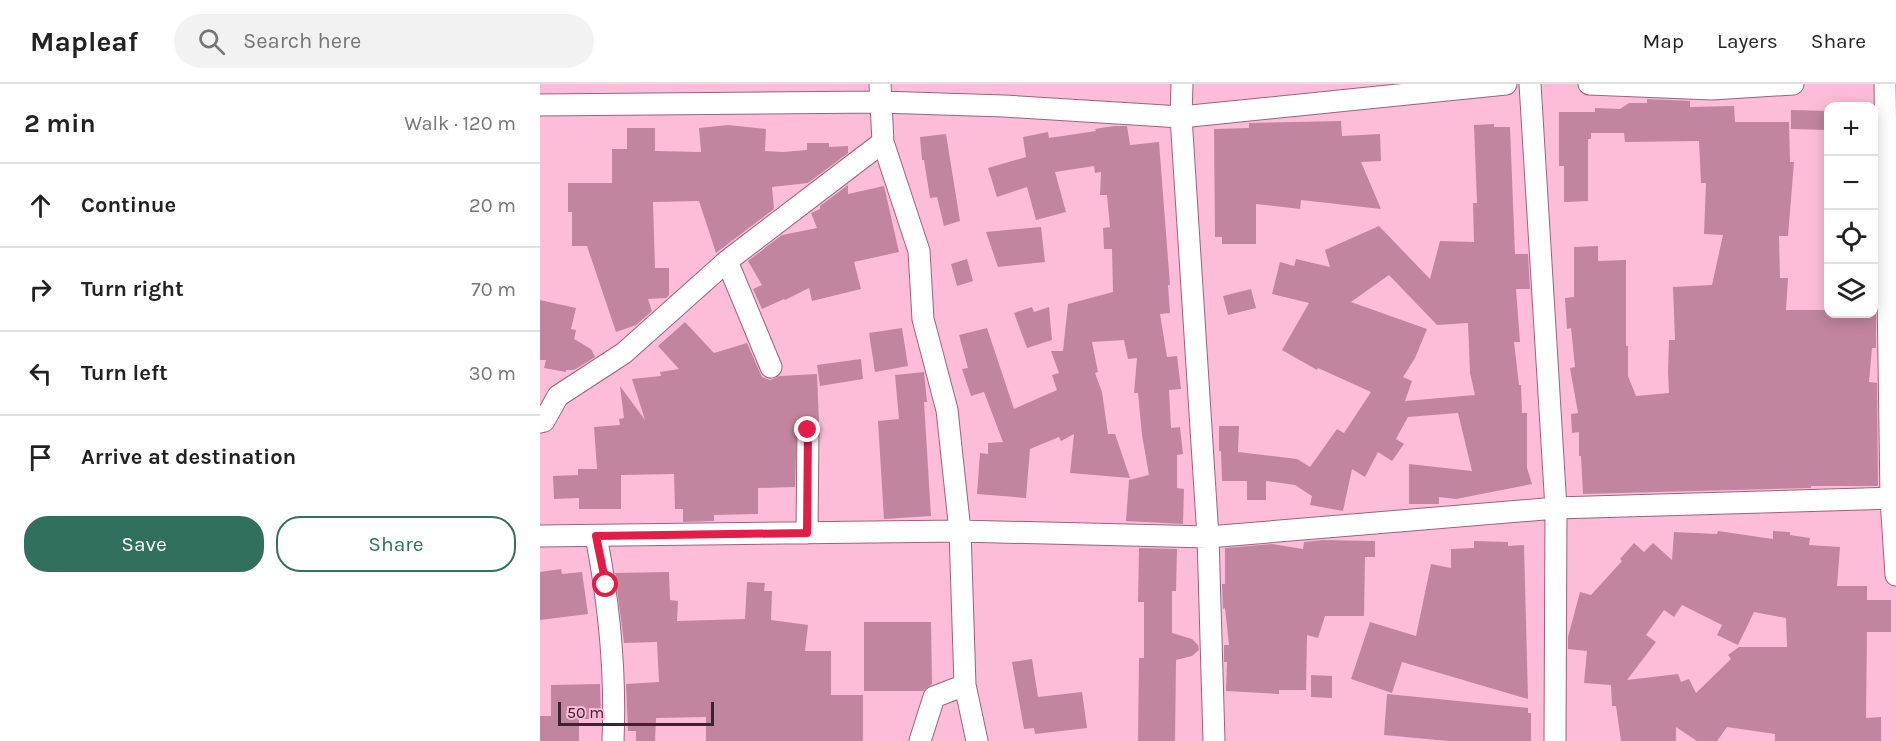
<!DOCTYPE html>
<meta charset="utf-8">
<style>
body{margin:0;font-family:Karla,sans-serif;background:#f2f2f2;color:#222}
.controls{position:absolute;right:18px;top:18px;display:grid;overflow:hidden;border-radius:12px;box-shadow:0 3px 15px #0003}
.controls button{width:54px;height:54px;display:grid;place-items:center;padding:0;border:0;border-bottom:2px solid #e0e0e0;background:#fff;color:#222;font:30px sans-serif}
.scale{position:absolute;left:18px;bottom:15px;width:156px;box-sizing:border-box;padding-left:6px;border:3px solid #3c232e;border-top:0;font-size:16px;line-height:21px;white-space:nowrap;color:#3c232e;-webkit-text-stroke:4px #fdbdd8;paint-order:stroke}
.stop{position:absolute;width:18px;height:18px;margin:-14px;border:4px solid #e11d48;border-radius:50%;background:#fff}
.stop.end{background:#e11d48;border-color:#fff;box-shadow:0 2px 6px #0008}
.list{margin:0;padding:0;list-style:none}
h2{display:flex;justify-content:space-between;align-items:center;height:78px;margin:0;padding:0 24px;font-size:26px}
h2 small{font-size:20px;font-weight:400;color:#767676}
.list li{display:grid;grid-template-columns:39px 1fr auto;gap:18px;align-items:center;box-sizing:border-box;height:84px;padding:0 24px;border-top:2px solid #e0e0e0}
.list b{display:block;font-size:22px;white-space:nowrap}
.list em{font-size:20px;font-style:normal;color:#767676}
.actions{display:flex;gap:12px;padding:18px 24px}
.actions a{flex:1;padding:14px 0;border:2px solid #31705e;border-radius:24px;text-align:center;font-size:21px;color:#31705e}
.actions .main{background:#31705e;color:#fff}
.icon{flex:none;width:33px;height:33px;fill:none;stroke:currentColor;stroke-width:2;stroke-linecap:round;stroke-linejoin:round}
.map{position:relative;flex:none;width:1356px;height:657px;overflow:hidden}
header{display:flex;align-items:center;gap:36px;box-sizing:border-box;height:84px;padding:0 30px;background:#fff;border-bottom:2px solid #e0e0e0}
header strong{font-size:28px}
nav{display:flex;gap:33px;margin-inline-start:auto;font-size:21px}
.search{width:420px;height:54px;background:#f2f2f2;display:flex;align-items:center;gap:15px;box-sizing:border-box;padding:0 21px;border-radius:33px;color:#767676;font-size:22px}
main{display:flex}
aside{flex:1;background:#fff}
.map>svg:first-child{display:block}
.building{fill:#c1859f;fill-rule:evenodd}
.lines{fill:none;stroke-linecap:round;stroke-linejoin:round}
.minor-casing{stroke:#9b627c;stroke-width:23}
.minor{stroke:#fff;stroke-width:21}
.route{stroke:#e11d48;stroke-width:8}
</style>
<header>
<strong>Mapleaf</strong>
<div class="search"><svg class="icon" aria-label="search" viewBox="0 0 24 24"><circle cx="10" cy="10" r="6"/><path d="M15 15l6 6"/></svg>Search here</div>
<nav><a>Map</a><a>Layers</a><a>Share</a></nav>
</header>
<main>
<aside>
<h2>2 min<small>Walk · 120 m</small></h2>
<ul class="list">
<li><svg class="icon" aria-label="ahead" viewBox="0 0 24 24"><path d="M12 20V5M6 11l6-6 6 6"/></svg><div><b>Continue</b></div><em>20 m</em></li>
<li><svg class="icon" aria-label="right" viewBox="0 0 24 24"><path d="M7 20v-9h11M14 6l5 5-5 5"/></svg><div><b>Turn right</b></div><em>70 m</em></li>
<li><svg class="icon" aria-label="left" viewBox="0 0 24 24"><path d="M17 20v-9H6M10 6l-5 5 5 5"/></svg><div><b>Turn left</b></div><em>30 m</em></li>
<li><svg class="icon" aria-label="arrive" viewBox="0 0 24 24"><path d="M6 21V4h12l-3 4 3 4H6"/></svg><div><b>Arrive at destination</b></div></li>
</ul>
<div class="actions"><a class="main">Save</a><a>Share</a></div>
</aside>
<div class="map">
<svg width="1356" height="657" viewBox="0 0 1356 657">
<rect width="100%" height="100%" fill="#fdbdd8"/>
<!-- building -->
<path class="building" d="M1107,15L1150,17V23L1194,22L1195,38H1249L1250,78H1254L1248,152H1239L1240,194H1248L1246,226H1288V230H1336V264H1332L1329,298L1337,299L1338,402H1271V404L1043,410L1041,372H1039V348L1032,349L1031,330L1038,329L1030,284L1035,283L1031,244L1027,245L1025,214L1034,213V163L1058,162V177L1086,176V262H1088V292L1096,312L1129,309L1128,288L1129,256H1135L1133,203L1172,201L1183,151L1164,150L1166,99H1161L1159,57L1085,58L1084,49H1051V55H1048V117L1024,118V82H1019V28H1055V24L1080,25L1089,19H1107Z
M1251,26L1288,27V46L1251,45Z
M801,37L802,52L840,50L841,77L821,78L841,125L761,116L760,125L716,120V160H682V153H675L674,45L709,44V39Z
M954,40V43H970L975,170H988L990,205H976L980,258H974L979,301H981L982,329H987V384L992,400L916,415L899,413V420H869V380L932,387L918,329L868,333L856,355L864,360L852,377L838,368L825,393L812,385L803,427L770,421L772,412L755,401L726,397V416H707V397H682L681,367H679V342H699L698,368L757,375L770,383L797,345L804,349L831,308L778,284L777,286L742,266L769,219L732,210L740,178L754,182L756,175L790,183L785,166L839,142L890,195L900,157L934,158L933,119H937L934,41ZM849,191L897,241L928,239L930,289L935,311L865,317L872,297L863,293L875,274L887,245L811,218Z
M188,41L226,45L225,67L243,68L267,66V59H289V63L308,62V69L268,99L232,103L234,125L176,169L159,117L113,118L115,184H129V211L126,214L108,215L112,227L96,241L76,248L47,162H32V128H28V99H72V65H87V44H115V67L161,68L159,44Z
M574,42H587L590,61L619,58L630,201H628L630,229L620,230L627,273L637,272L641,305L629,306L631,344L640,343L643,370L637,371V404L644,405L643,440L586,437L589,396L609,391L602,351L598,309H594L597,274L588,275L584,256L552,258L558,288L555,289L562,308L568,350H575L590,394L530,389L534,350L521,357L519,353L490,365L486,414L437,410L440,369L448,370V359L463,358L444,308L431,312L422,285L428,284L419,251L447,244L474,325L517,306L512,291L519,289L511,267H523L528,220L573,208L572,165H564L563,144L570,143L567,111H560L561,88L555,89L554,82L515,88L526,128L496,136L487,103L457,113L448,84L486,73L483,53L508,48L509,54L556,47L555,45Z
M406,50L420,137L404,142L397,113L390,114L384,76H382L380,53Z
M308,101V110L344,102L359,168L314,178L321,205L272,217L269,204L245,216L244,215L222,225L213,205L222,201L208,177L242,151L277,144L271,129L280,125V122Z
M501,143L505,178L458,183L446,148Z
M427,175L433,197L417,202L411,180Z
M711,205L716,224L688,231L683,212Z
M0,216L36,224L31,245L36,246L34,255L51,265L55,273L34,286H26V288L4,284L6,276H0Z
M492,223L494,228L509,223L512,256L487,264L474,229Z
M145,238L174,269L207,259L222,293L230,296L240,292L277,290L279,338L268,333L261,335L257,340L255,403L218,404V430L174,431V437L143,438V425H135L134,390L81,391V425H39V414L14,415L13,392L38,391V385H57L54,343L80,341L79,335L84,334L80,302L105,336L92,295L121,292L120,288L139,285L118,262Z
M362,244L368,282L335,288L329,249Z
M321,275L323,295L280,302L277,281Z
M384,288L387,318H384L391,432L344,435L338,337L359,335L355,291Z
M1178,447L1233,455V447L1250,448V451L1270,454L1269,461L1300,463L1297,502H1327V516H1351V548H1327L1326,634L1341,633V657H1235V650L1187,643L1177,657H1157L1136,643V657H1081L1076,622H1072L1071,601L1044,599L1047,567L1028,565V553L1040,508L1051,511L1082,477L1080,475L1094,459L1104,468L1113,459L1132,476L1134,448L1177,450ZM1142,521L1182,541L1177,551L1198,561L1214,528L1246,534L1247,563H1199L1188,571L1191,575L1156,609L1149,595L1141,598L1138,590L1087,596L1116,558L1106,551L1124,526L1134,533Z
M783,456L835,457V473H825L824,532H785L778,554L767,551L766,606H739V610L686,607L687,578H684V561H689L685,524L683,525L682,500H685V464L732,460L763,465L764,458Z
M934,457L968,458V462L984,461L988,615L862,578L852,609L811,595L830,538L876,552L891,480L911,484V465L934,464Z
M599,464L637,465L636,507H632V549L652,555L658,561L659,566L652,572L636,576L635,657H598L599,574H604V518H598Z
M21,485L22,490L42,488L48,530L0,536V488Z
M129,488L130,516L138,517L137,537L205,535L207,498L225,499L224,507H232L231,536L268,541L265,567H291V611H323V657H166V633L116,634L115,657H96V647H88L86,600L119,598L117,558L84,559L75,489Z
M324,538H391L392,600L383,607H324Z
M492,575L498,613L542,608L547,644L495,650L494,644L484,645L472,578Z
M771,591L792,592V614L771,613Z
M60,600L61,635H39V657H0V632H11V601Z
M847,610L988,624V629H991V657H908L844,651Z"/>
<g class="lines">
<defs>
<path id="minor" d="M642,0L641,33L668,453L674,657
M990,0L1016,424L1015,657
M1049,0L1172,5L1253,0
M1345,0L1351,415L1356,491
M0,21L340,18L464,22L641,33L966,0
M343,58L379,167L383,235L407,326L420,447L425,601L437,657
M187,177L231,283
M0,338L4,337L18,312L84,269L187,177L343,58L340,0
M267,449L268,346
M0,452L420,447L668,453L1016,424L1356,414
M56,452C69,519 76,588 73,657
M380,657L394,613L425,601"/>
</defs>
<!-- minor casing -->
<use href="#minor" class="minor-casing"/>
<!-- minor -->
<use href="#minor" class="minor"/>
</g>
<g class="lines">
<!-- route -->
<path class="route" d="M66,501L56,452L267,449L268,346"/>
</g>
</svg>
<div class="controls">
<button>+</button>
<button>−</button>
<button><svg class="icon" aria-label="locate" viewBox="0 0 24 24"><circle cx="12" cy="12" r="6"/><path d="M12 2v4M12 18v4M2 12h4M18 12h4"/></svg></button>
<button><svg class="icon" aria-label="layers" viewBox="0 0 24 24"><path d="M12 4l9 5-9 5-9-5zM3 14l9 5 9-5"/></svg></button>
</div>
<div class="scale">50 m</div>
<div class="stop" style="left:66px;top:501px"></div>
<div class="stop end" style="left:268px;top:346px"></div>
</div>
</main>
